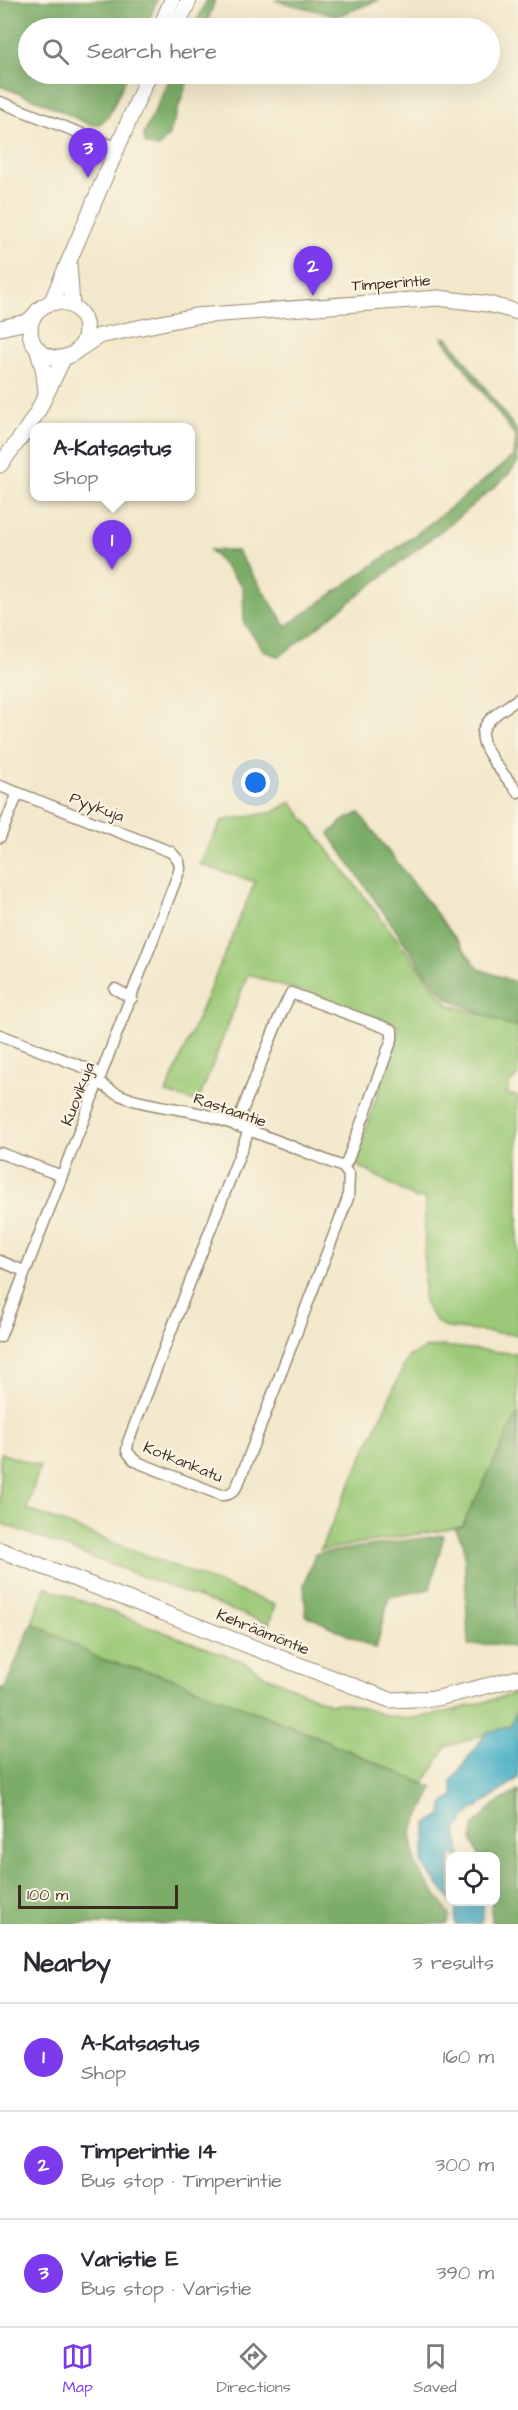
<!DOCTYPE html>
<meta charset="utf-8">
<style>
body{margin:0;font-family:"Architects Daughter",sans-serif;background:#f7f7f7;color:#2b2b33}
.controls{position:absolute;right:18px;bottom:18px;display:grid;overflow:hidden;border-radius:12px;box-shadow:0 6px 24px #0002}
.controls button{width:54px;height:54px;display:grid;place-items:center;padding:0;border:0;border-bottom:2px solid #e1e1e2;background:#fff;color:#2b2b33;font:30px sans-serif}
.scale{position:absolute;left:18px;bottom:15px;width:160px;box-sizing:border-box;padding-left:6px;border:3px solid #3b2a1e;border-top:0;font-size:16px;line-height:21px;white-space:nowrap;color:#3b2a1e;-webkit-text-stroke:4px #fcf5e5;paint-order:stroke}
.you{position:absolute;left:256px;top:783px;width:21px;height:21px;margin:-15px;border:4px solid #fff;border-radius:50%;background:#1a73e8;box-shadow:0 0 0 9px #1a73e833}
.badge{display:grid;place-items:center;width:39px;height:39px;border-radius:50%;background:#7c3aed;color:#fff;font-size:20px;font-weight:700}
.pin{position:absolute;translate:-50% -50px;filter:drop-shadow(0 2px 3px #0008)}
.pin::after{content:'';position:absolute;top:32px;width:21px;height:18px;background:inherit;clip-path:polygon(0 0,100% 0,50% 100%)}
.popup{position:absolute;left:30px;top:423px;width:165px;height:78px;box-sizing:border-box;display:grid;place-content:center;border-radius:12px;background:#fff;filter:drop-shadow(0 2px 4px #0005);font-size:20px;white-space:nowrap;color:#7c7c81}
.popup b{font-size:22px;color:#2b2b33}
.popup::after{content:'';position:absolute;left:50%;top:100%;margin-left:-12px;border:12px solid transparent;border-top-color:#fff}
.list{margin:0;padding:0;list-style:none}
h2{display:flex;justify-content:space-between;align-items:center;height:78px;margin:0;padding:0 24px;font-size:26px}
h2 small{font-size:20px;font-weight:400;color:#7c7c81}
.list li{display:grid;grid-template-columns:39px 1fr auto;gap:18px;align-items:center;box-sizing:border-box;height:108px;padding:0 24px;border-top:2px solid #e1e1e2}
.list b{display:block;font-size:22px;white-space:nowrap}
.list p{margin:0;font-size:20px;white-space:nowrap;color:#7c7c81}
.list em{font-size:20px;font-style:normal;color:#7c7c81}
.icon{flex:none;width:33px;height:33px;fill:none;stroke:currentColor;stroke-width:2;stroke-linecap:round;stroke-linejoin:round}
.map{position:relative;flex:none;width:518px;height:1924px;overflow:hidden}
.search{position:absolute;background:#fff;box-shadow:0 6px 24px #0002;left:18px;right:18px;top:18px;height:66px;display:flex;align-items:center;gap:15px;box-sizing:border-box;padding:0 21px;border-radius:33px;color:#7c7c81;font-size:22px}
.sheet{height:402px;background:#fff}
nav{display:flex;justify-content:space-around;align-items:center;box-sizing:border-box;height:84px;border-top:2px solid #e1e1e2;background:#fff;font-size:16px;color:#7c7c81}
nav a{display:grid;justify-items:center;gap:3px}
nav .on{color:#7c3aed}
.map>svg:first-child{display:block}
.green{fill:#9bc977;stroke:#6b7a4a;stroke-width:1.5}
.forest{fill:#7cad68;stroke:#5c6c43;stroke-width:1.5}
.water{fill:#46afc4;stroke:#406c71;stroke-width:1.5}
.lines{fill:none;stroke-linecap:round;stroke-linejoin:round}
.street-casing{stroke:#968974;stroke-width:13}
.secondary-casing{stroke:#968974;stroke-width:17}
.street{stroke:#fff;stroke-width:10}
.secondary{stroke:#fff;stroke-width:15}
.labels{text-anchor:middle;dominant-baseline:central;stroke-width:4.5;stroke-linejoin:round;paint-order:stroke}
.street-label{font-size:16px;fill:#3b2a1e;stroke:#fcf5e5}
</style>
<div class="map">
<svg width="518" height="1924" viewBox="0 0 518 1924">
<rect width="100%" height="100%" fill="#fcf5e5"/>
<filter id="ink" filterUnits="userSpaceOnUse"><feTurbulence type="fractalNoise" baseFrequency=".0167" numOctaves="2"/><feDisplacementMap in="SourceGraphic" scale="12" xChannelSelector="R" yChannelSelector="G"/><feConvolveMatrix kernelMatrix="1 2 1 2 8 2 1 2 1" color-interpolation-filters="sRGB"/></filter>
<filter id="wash" filterUnits="userSpaceOnUse"><feTurbulence type="fractalNoise" baseFrequency=".008" numOctaves="4" result="noise"/><feDisplacementMap in="SourceGraphic" scale="24" xChannelSelector="R" yChannelSelector="G"/><feGaussianBlur stdDeviation="1.35" result="paint"/><feColorMatrix in="noise" values="0 0 0 0 0 0 0 0 0 0 0 0 0 0 0 0 0 1.4 0 .05"/><feComposite in="paint" operator="in"/></filter>
<g filter="url(#wash)">
<rect width="100%" height="100%" fill="#f2e8cb"/>
<!-- green -->
<path class="green" d="M291,802L447,1004L518,1026V1075L509,1084L507,1094L518,1096V1335L447,1328C435,1322 430,1315 424,1302L425,1197L417,1199L355,1164L399,1026L248,974L198,1102L166,1093L255,882L199,864L222,821L274,812Z
M442,1346L518,1354V1413L462,1527L320,1550L408,1357L427,1348Z
M0,1453L40,1466L27,1509L275,1605L269,1624L0,1523Z
M45,1587L246,1663L264,1675L330,1704C354,1700 375,1715 399,1718C426,1721 488,1700 518,1693V1709L510,1726L446,1747L424,1784L322,1739L171,1678L100,1659L32,1623Z"/>
<!-- forest -->
<path class="forest" d="M0,0H157L146,28H28V74H128L108,117L98,125L88,124L42,102L0,86Z
M207,0H215L205,28H193Z
M274,0H379L337,16Z
M172,74H190L169,135L158,148L145,144L144,134Z
M442,337L449,339L518,432V462L506,477L455,520L279,657L264,651L244,623L243,587L210,550L237,551L286,626C364,572 443,518 514,455L516,437Z
M359,813L479,969L518,983V1026H509L446,998L424,971L329,834L342,821Z
M518,1413V1590C513,1608 518,1629 518,1648L495,1644L468,1645L464,1544L455,1528L462,1527Z
M444,1535L430,1589L389,1597L376,1649L306,1615L304,1585L315,1554Z
M32,1623L100,1659L171,1678L322,1739L433,1788L411,1833L416,1866L450,1915L448,1924H0V1688L4,1690Z
M518,1791V1924L492,1922L491,1902H496V1856H479L472,1840L473,1826L495,1804Z"/>
<!-- water -->
<path class="water" d="M518,1709V1778L471,1812L456,1831L461,1856H450V1899L422,1865L427,1824L442,1815L443,1805L454,1795L451,1782L486,1733L510,1726Z
M453,1902H483V1915L480,1924H455L456,1906Z"/>
</g>
<g filter="url(#ink)">
<g class="lines">
<defs>
<path id="street" d="M0,102L116,147
M518,699C507,707 487,717 483,731C478,748 508,779 518,792
M0,786L171,852L179,861L180,869L0,1337
M0,837L18,793
M115,989L132,998
M0,1035L101,1074
M99,1081C125,1108 179,1105 213,1117C257,1132 300,1150 343,1167L349,1175L348,1198L241,1477C236,1488 234,1495 221,1495L142,1464L134,1460L127,1451L128,1442L249,1130
M236,1126L279,1018L291,993L392,1030V1039L347,1162L343,1167
M0,1153L62,1176
M0,1261L24,1271"/>
<path id="secondary" d="M160,28L172,0
M176,28L189,0
M69,264L72,306
M30 330a28 28 0 1 1 56 0a28 28 0 1 1-56 0Z
M51,303L145,83L152,74
M0,328L27,322L34,316
M37,348L43,368L46,391
M76,351L99,336L195,316L438,298L488,304L518,312
M0,465L24,433L38,411L64,357
M0,1550L390,1700L438,1698L518,1678"/>
</defs>
<!-- street casing -->
<use href="#street" class="street-casing"/>
<!-- secondary casing -->
<use href="#secondary" class="secondary-casing"/>
<!-- street -->
<use href="#street" class="street"/>
<!-- secondary -->
<use href="#secondary" class="secondary"/>
</g>
</g>
<g class="labels">
<!-- street labels -->
<g class="street-label">
<text transform="translate(391 283) rotate(-4)">Timperintie</text>
<text transform="translate(97 807) rotate(21)">Pyykuja</text>
<text transform="translate(78 1094) rotate(-69)">Kuovikuja</text>
<text transform="translate(230 1110) rotate(19)">Rastaantie</text>
<text transform="translate(183 1462) rotate(22)">Kotkankatu</text>
<text transform="translate(263 1632) rotate(22)">Kehräämöntie</text>
</g>
</g>
</svg>
<div class="controls">
<button><svg class="icon" aria-label="locate" viewBox="0 0 24 24"><circle cx="12" cy="12" r="6"/><path d="M12 2v4M12 18v4M2 12h4M18 12h4"/></svg></button>
</div>
<div class="scale">100 m</div>
<div class="you"></div>
<div class="pin badge" style="left:112px;top:570px">1</div>
<div class="popup"><b>A-Katsastus</b>Shop</div>
<div class="pin badge" style="left:313px;top:296px">2</div>
<div class="pin badge" style="left:88px;top:178px">3</div>
<div class="search"><svg class="icon" aria-label="search" viewBox="0 0 24 24"><circle cx="10" cy="10" r="6"/><path d="M15 15l6 6"/></svg>Search here</div>
</div>
<section class="sheet">
<h2>Nearby<small>3 results</small></h2>
<ul class="list">
<li><span class="badge">1</span><div><b>A-Katsastus</b><p>Shop</p></div><em>160 m</em></li>
<li><span class="badge">2</span><div><b>Timperintie 14</b><p>Bus stop · Timperintie</p></div><em>300 m</em></li>
<li><span class="badge">3</span><div><b>Varistie E</b><p>Bus stop · Varistie</p></div><em>390 m</em></li>
</ul>
</section>
<nav>
<a class="on"><svg class="icon" aria-label="map" viewBox="0 0 24 24"><path d="M3 6l6-2 6 2 6-2v14l-6 2-6-2-6 2zM9 4v14M15 6v14"/></svg>Map</a>
<a><svg class="icon" aria-label="directions" viewBox="0 0 24 24"><path d="M12 3l9 9-9 9-9-9zM9 14v-3h6M13 9l2 2-2 2"/></svg>Directions</a>
<a><svg class="icon" aria-label="saved" viewBox="0 0 24 24"><path d="M7 4h10v16l-5-4-5 4z"/></svg>Saved</a>
</nav>
